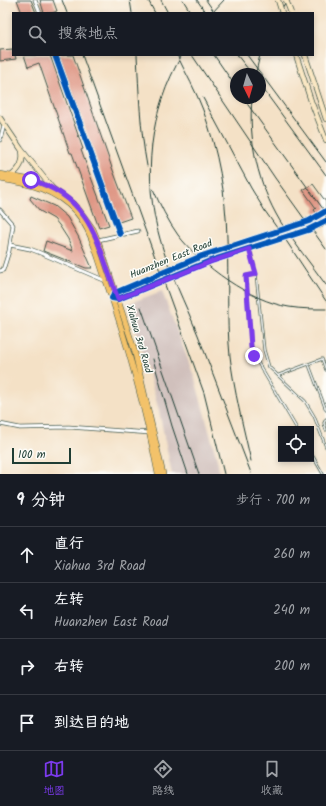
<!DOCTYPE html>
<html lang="zh">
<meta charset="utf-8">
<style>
body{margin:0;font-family:Kalam,"LXGW WenKai TC",sans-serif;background:#242831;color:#f1f3f6}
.controls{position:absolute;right:12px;bottom:12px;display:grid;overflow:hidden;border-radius:0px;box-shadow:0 2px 6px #0003}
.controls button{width:36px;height:36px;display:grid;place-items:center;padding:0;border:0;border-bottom:1px solid #363941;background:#171b24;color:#f1f3f6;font:20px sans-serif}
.compass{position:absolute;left:230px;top:68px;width:36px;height:36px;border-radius:50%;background:#171b24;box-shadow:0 2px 6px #0003;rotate:175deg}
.scale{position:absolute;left:12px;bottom:10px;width:59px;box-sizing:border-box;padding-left:4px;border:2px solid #1f3d34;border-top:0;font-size:11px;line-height:14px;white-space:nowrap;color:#1f3d34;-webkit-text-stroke:3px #fdfcf7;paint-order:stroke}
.stop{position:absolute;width:12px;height:12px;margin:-9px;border:3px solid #7c3aed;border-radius:50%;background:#fff}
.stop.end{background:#7c3aed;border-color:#fff;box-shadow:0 1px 4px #0008}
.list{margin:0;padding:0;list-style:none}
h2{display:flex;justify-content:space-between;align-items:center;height:52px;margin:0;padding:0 16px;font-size:17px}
h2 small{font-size:13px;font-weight:400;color:#9ea1a6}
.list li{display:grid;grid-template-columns:26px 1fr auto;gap:12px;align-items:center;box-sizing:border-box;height:56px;padding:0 16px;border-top:1px solid #363941}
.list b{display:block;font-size:15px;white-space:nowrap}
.list p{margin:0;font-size:13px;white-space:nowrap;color:#9ea1a6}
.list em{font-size:13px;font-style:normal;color:#9ea1a6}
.icon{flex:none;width:22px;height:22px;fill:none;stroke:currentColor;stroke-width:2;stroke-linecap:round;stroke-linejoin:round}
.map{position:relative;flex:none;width:326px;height:474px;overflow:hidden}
.search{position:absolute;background:#171b24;box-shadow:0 2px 6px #0003;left:12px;right:12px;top:12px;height:44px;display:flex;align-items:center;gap:10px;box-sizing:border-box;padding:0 14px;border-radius:0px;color:#9ea1a6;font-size:15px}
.sheet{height:276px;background:#171b24}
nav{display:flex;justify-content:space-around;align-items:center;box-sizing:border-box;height:56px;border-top:1px solid #363941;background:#171b24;font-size:11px;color:#9ea1a6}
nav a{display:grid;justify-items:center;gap:2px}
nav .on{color:#7c3aed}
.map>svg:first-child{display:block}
.industrial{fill:#d0c0bc}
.building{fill:#df9785}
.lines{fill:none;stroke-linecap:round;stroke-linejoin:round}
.secondary-tunnel{stroke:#c9c0a9;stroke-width:4.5;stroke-dasharray:4.5 2;stroke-linecap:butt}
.lane-casing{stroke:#3f564a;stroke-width:3}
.street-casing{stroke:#3f564a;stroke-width:4.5}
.secondary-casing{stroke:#3f564a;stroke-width:6}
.primary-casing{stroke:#3f564a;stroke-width:6}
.lane{stroke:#fff;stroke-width:1.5}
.street{stroke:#fff;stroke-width:3}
.secondary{stroke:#fae7c3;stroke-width:4.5}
.primary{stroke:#f3c26a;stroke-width:5}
.rail{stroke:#1f3d34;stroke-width:1}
.secondary-bridge-casing{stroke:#3f564a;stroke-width:6;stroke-linecap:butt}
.secondary-bridge{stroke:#fae7c3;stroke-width:4.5}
.cycleway-casing{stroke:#fdfcf7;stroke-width:8}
.cycleway{stroke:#0057b8;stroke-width:6}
.route{stroke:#7c3aed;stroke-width:5}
.labels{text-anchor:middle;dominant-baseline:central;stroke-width:3;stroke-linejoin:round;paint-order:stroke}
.street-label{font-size:10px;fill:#1f3d34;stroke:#fdfcf7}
</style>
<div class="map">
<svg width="326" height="474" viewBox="0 0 326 474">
<rect width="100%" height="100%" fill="#fdfcf7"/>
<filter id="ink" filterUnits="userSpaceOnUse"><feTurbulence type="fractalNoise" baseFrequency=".025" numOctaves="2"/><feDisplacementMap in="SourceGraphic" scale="8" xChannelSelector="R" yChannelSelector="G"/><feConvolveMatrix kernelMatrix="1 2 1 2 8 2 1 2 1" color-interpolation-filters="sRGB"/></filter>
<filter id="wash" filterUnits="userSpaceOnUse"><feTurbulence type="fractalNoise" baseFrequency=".012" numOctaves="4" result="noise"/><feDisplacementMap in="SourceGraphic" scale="16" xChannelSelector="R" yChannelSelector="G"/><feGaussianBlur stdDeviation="0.9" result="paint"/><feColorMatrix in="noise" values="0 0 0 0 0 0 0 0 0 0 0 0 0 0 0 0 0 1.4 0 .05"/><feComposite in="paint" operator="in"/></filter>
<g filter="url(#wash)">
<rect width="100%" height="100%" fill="#f4e1c6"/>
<!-- industrial -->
<path class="industrial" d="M162,291L195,379L218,463L219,474H172L159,411L143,353L127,304Z"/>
<g id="blocks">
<!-- building -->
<path class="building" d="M17,0H31L36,13H22Z
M40,0H53L57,11L52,13H44Z
M13,49V55H15L16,59L0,61V50Z
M24,55H50L83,149L81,150L89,172L109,225L99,228L72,153H70L39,63L28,67Z
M62,55H73L111,165L131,218L119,222L59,56Z
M313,184L326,202V226L314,210L316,208L303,190Z
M31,196L54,206L67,217L78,236L92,268H86L43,251L46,241L73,251L68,239L59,225L54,219L40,211L30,199Z"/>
</g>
</g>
<g filter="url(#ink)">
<use href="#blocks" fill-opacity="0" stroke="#3f564a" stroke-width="1"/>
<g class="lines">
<!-- secondary-tunnel -->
<path class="secondary-tunnel" d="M315,218L326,211
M321,225L326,221"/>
<defs>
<path id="lane" d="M248,241L256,274L264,350L269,367L305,401L314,416L326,447
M256,274L246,276L251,347L254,356L297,429
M309,365L326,410
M279,375L322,359L326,370
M326,419L324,423L326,430
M311,453L323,474"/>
<path id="street" d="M35,0L40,13
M55,55L120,234
M0,140L4,125
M0,210L13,225L9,251L3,270L0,271
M98,240L138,231
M10,245L30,249L38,252L106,281
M0,424L20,428L69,427L150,433"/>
<path id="secondary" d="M296,55L311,101L326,140
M305,55L326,119
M0,118L21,149L53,189V190
M11,176C20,169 24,162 22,151
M315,218L202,256L115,293L112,298L118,299L210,261L321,225"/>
<path id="primary" d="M0,174L31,180L53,189L77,207L93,229L102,251L134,349L163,474
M0,179C28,183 56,190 76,212C92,231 97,256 105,278C127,342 145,407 158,474"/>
</defs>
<!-- lane casing -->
<use href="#lane" class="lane-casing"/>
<!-- street casing -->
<use href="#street" class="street-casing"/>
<!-- secondary casing -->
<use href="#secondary" class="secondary-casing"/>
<!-- primary casing -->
<use href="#primary" class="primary-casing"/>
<!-- lane -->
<use href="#lane" class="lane"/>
<!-- street -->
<use href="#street" class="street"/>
<!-- secondary -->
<use href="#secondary" class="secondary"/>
<!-- primary -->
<use href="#primary" class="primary"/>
<!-- rail -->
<path class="rail" d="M62,0L67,13
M130,0L132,13
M148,0L155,13
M161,0L168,13
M183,0L191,13
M197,0L206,13
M206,0L215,13
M212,13L224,0
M279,13L287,0
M82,55L204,393L224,474
M137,55C139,92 140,129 147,166
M177,55C186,74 196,91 203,110C218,151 226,195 227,238C229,278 226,317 230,356C234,391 243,426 251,461
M182,55C149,111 142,177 160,239C169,272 185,303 198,335C216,381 233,427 251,473
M192,55L275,178L326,249
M214,55L236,87
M237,55L252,74
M247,55L326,162
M256,72L260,55
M260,85L326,175
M203,98L251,188L265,211L287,242L326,301
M243,98L326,213
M252,98C248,141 258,184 280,221C294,243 311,264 326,285
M153,189C160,205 168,221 178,235C202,266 250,301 289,307C301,309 314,309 326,309
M141,307L199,474
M153,359L172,426L188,474"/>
<defs>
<path id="secondary-bridge" d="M278,0L282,13
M286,0L291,13"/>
</defs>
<!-- secondary-bridge casing -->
<use href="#secondary-bridge" class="secondary-bridge-casing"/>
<!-- secondary-bridge -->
<use href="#secondary-bridge" class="secondary-bridge"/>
<defs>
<path id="cycleway" d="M55,55L120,234
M326,211L309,221L202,256L115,293L112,298L118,299L210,261L308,230L326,221"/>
</defs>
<!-- cycleway casing -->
<use href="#cycleway" class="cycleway-casing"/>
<!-- cycleway -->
<use href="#cycleway" class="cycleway"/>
</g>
</g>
<g class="lines" filter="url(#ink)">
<!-- route -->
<path class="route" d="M31,180C94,198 98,247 118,299L210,262L249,249L256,274L246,276L251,347L254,356"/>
</g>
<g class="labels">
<!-- street labels -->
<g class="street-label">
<text transform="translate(171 259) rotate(-22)">Huanzhen East Road</text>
<text transform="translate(139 339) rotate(74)">Xiahua 3rd Road</text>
</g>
</g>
</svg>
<div class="controls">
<button><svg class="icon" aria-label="locate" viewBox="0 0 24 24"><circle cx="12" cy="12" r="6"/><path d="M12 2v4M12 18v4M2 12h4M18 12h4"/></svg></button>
</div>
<svg class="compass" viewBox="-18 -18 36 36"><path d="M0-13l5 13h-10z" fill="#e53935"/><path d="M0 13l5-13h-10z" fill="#9ea1a6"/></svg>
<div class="scale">100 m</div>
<div class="stop" style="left:31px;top:180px"></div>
<div class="stop end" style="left:254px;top:356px"></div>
<div class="search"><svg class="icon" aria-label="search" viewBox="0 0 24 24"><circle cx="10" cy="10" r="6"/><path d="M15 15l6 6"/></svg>搜索地点</div>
</div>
<section class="sheet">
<h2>9 分钟<small>步行 · 700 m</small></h2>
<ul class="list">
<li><svg class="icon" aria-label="ahead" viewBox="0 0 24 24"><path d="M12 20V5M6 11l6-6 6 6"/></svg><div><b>直行</b><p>Xiahua 3rd Road</p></div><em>260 m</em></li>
<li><svg class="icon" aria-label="left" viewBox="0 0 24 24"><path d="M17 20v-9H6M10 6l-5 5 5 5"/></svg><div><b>左转</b><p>Huanzhen East Road</p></div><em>240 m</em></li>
<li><svg class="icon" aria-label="right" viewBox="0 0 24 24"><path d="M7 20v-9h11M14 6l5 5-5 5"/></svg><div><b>右转</b></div><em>200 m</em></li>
<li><svg class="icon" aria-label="arrive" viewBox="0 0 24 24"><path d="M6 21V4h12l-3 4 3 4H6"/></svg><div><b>到达目的地</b></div></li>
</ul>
</section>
<nav>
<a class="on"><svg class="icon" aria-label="map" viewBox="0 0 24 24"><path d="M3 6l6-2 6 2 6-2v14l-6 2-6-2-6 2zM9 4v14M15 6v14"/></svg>地图</a>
<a><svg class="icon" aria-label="directions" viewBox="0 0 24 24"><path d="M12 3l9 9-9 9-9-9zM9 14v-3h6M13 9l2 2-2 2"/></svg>路线</a>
<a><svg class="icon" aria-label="saved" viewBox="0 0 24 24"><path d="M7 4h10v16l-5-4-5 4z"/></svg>收藏</a>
</nav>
